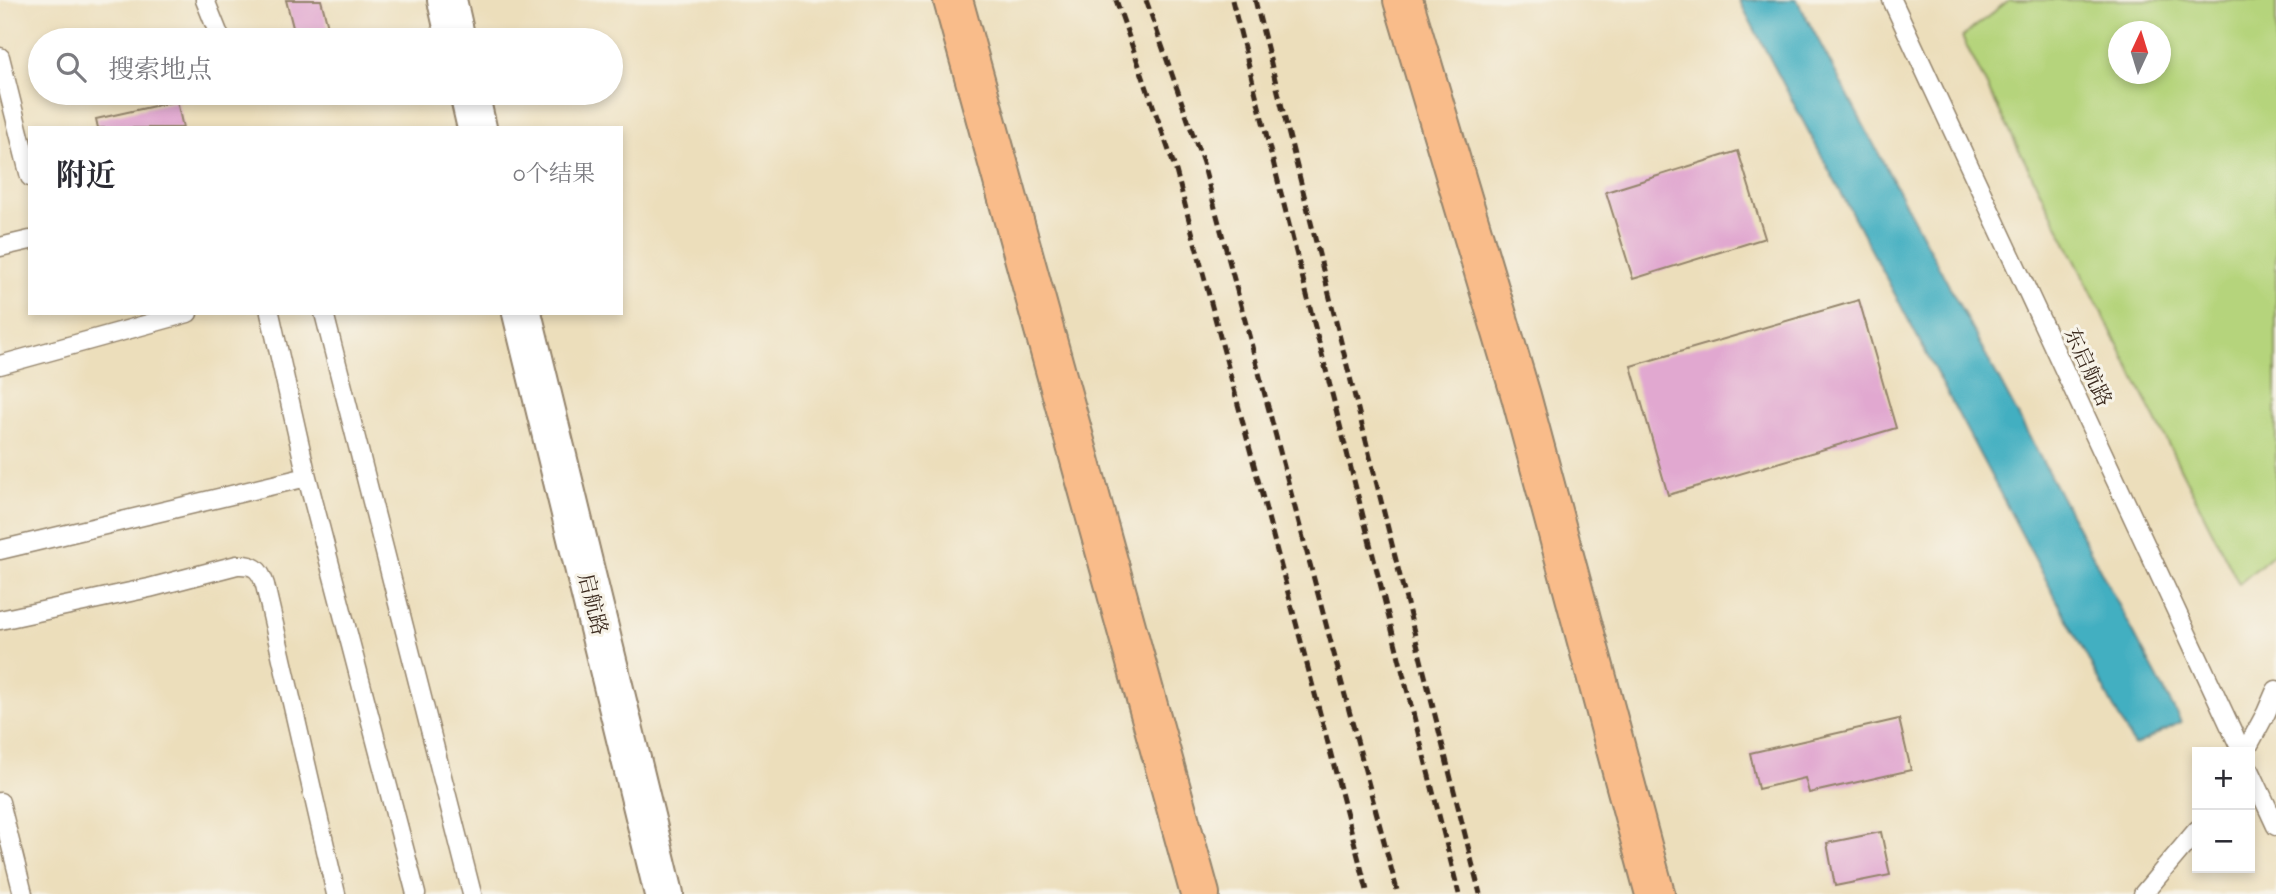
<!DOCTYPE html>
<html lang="zh">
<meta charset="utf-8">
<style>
body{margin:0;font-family:"IM FELL Great Primer","Noto Serif SC",serif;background:#f7f7f7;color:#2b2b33}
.controls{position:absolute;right:21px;bottom:21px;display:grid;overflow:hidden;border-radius:0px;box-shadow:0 4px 10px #0003}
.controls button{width:63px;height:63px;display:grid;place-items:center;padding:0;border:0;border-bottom:2px solid #e1e1e2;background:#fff;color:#2b2b33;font:35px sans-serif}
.compass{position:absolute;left:2108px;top:21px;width:63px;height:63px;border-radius:50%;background:#fff;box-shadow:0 4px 10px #0003;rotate:4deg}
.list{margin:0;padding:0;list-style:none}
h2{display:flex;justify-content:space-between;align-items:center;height:91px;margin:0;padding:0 28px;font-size:30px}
h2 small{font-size:23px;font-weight:400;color:#7c7c81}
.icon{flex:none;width:38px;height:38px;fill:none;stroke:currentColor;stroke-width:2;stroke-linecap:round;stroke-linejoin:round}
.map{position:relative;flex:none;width:2276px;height:894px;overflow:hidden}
.search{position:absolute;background:#fff;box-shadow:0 4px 10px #0003;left:28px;top:28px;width:595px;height:77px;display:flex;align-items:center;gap:18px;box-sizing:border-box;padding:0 24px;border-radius:38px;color:#7c7c81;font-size:26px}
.panel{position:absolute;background:#fff;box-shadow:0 4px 10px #0003;left:28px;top:126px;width:595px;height:189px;border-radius:0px}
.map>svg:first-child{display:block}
.green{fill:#b5d47b;stroke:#787f4c;stroke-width:2;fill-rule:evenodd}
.water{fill:#43afc1;stroke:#3f6c70;stroke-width:2}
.building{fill:#e1a8d0}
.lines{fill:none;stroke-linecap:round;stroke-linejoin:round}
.service-casing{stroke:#94846c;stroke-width:21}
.tertiary-casing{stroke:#94846c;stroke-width:42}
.trunk-casing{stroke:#94846c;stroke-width:42}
.service{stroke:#fff;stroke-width:18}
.tertiary{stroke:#fff;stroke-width:38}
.trunk{stroke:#f9bc8a;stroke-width:38}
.rail{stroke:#3b2a1e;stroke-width:5;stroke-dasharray:10 5;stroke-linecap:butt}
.labels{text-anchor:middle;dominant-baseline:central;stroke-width:6;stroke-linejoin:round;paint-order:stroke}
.street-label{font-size:21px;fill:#3b2a1e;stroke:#f7f3e8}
</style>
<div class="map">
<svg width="2276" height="894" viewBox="0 0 2276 894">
<rect width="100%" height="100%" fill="#f7f3e8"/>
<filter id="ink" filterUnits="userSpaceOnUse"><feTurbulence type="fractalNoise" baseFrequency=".0143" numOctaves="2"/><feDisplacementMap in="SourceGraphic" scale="14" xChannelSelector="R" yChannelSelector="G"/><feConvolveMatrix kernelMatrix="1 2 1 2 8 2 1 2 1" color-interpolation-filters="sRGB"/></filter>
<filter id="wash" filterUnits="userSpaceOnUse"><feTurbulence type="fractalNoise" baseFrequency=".00686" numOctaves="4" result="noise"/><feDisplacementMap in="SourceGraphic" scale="28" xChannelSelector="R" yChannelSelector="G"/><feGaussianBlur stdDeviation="1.57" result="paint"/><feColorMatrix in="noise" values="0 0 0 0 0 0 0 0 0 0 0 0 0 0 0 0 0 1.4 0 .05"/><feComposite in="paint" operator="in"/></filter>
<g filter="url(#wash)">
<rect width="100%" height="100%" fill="#ecdebb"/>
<!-- green -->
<path class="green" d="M2009,0H2276V552L2239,584L1962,37ZM2118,32H2160V74H2118Z"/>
<!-- water -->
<path class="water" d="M1739,0H1797L2181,722L2134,746Z"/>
<g id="blocks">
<!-- building -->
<path class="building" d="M286,0H321L329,30L296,39Z
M177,101L183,128H98L96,119Z
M1738,151L1765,238L1633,279L1606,192Z
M1859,300L1896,428L1668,495L1631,366Z
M1899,719L1911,770L1809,793L1805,778L1758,789L1750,753Z
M1881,832L1890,875L1835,886L1827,843Z"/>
</g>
</g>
<g filter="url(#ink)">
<use href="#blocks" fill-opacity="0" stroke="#94846c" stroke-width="2"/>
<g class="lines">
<defs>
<path id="service" d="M205,0L221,40
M1892,0L2242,752
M0,57L30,177
M0,247L30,240
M324,313L472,894
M0,365L188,313
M307,477L416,894
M0,550L307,477L270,313
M0,620L149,588L237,565C254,564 260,569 265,585L336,894
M2245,752L2266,713L2276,690
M2250,770L2276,826
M0,802L23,894
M2143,894L2197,830"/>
<path id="tertiary" d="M447,0L456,40
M469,93L477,128
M522,313L664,894"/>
<path id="trunk" d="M953,0L1200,894
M1403,0L1521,396L1655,894"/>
</defs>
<!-- service casing -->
<use href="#service" class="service-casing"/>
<!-- tertiary casing -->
<use href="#tertiary" class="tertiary-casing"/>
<!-- trunk casing -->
<use href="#trunk" class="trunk-casing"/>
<!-- service -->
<use href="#service" class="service"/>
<!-- tertiary -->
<use href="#tertiary" class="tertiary"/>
<!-- trunk -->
<use href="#trunk" class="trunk"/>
<!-- rail -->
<path class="rail" d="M1116,0L1176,171L1368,894
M1146,0L1203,163L1398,894
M1232,0L1459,894
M1255,0L1480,894"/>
</g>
</g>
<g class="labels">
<!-- street labels -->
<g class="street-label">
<text transform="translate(2088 367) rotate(65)">东启航路</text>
<text transform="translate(593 604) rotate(76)">启航路</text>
</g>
</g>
</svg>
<div class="controls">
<button>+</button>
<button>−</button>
</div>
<svg class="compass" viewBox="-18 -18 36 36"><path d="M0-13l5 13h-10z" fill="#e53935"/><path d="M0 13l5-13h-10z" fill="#7c7c81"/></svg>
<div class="search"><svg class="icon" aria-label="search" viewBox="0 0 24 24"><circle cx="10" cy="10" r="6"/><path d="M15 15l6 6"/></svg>搜索地点</div>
<section class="panel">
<h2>附近<small>0个结果</small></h2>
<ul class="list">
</ul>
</section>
</div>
